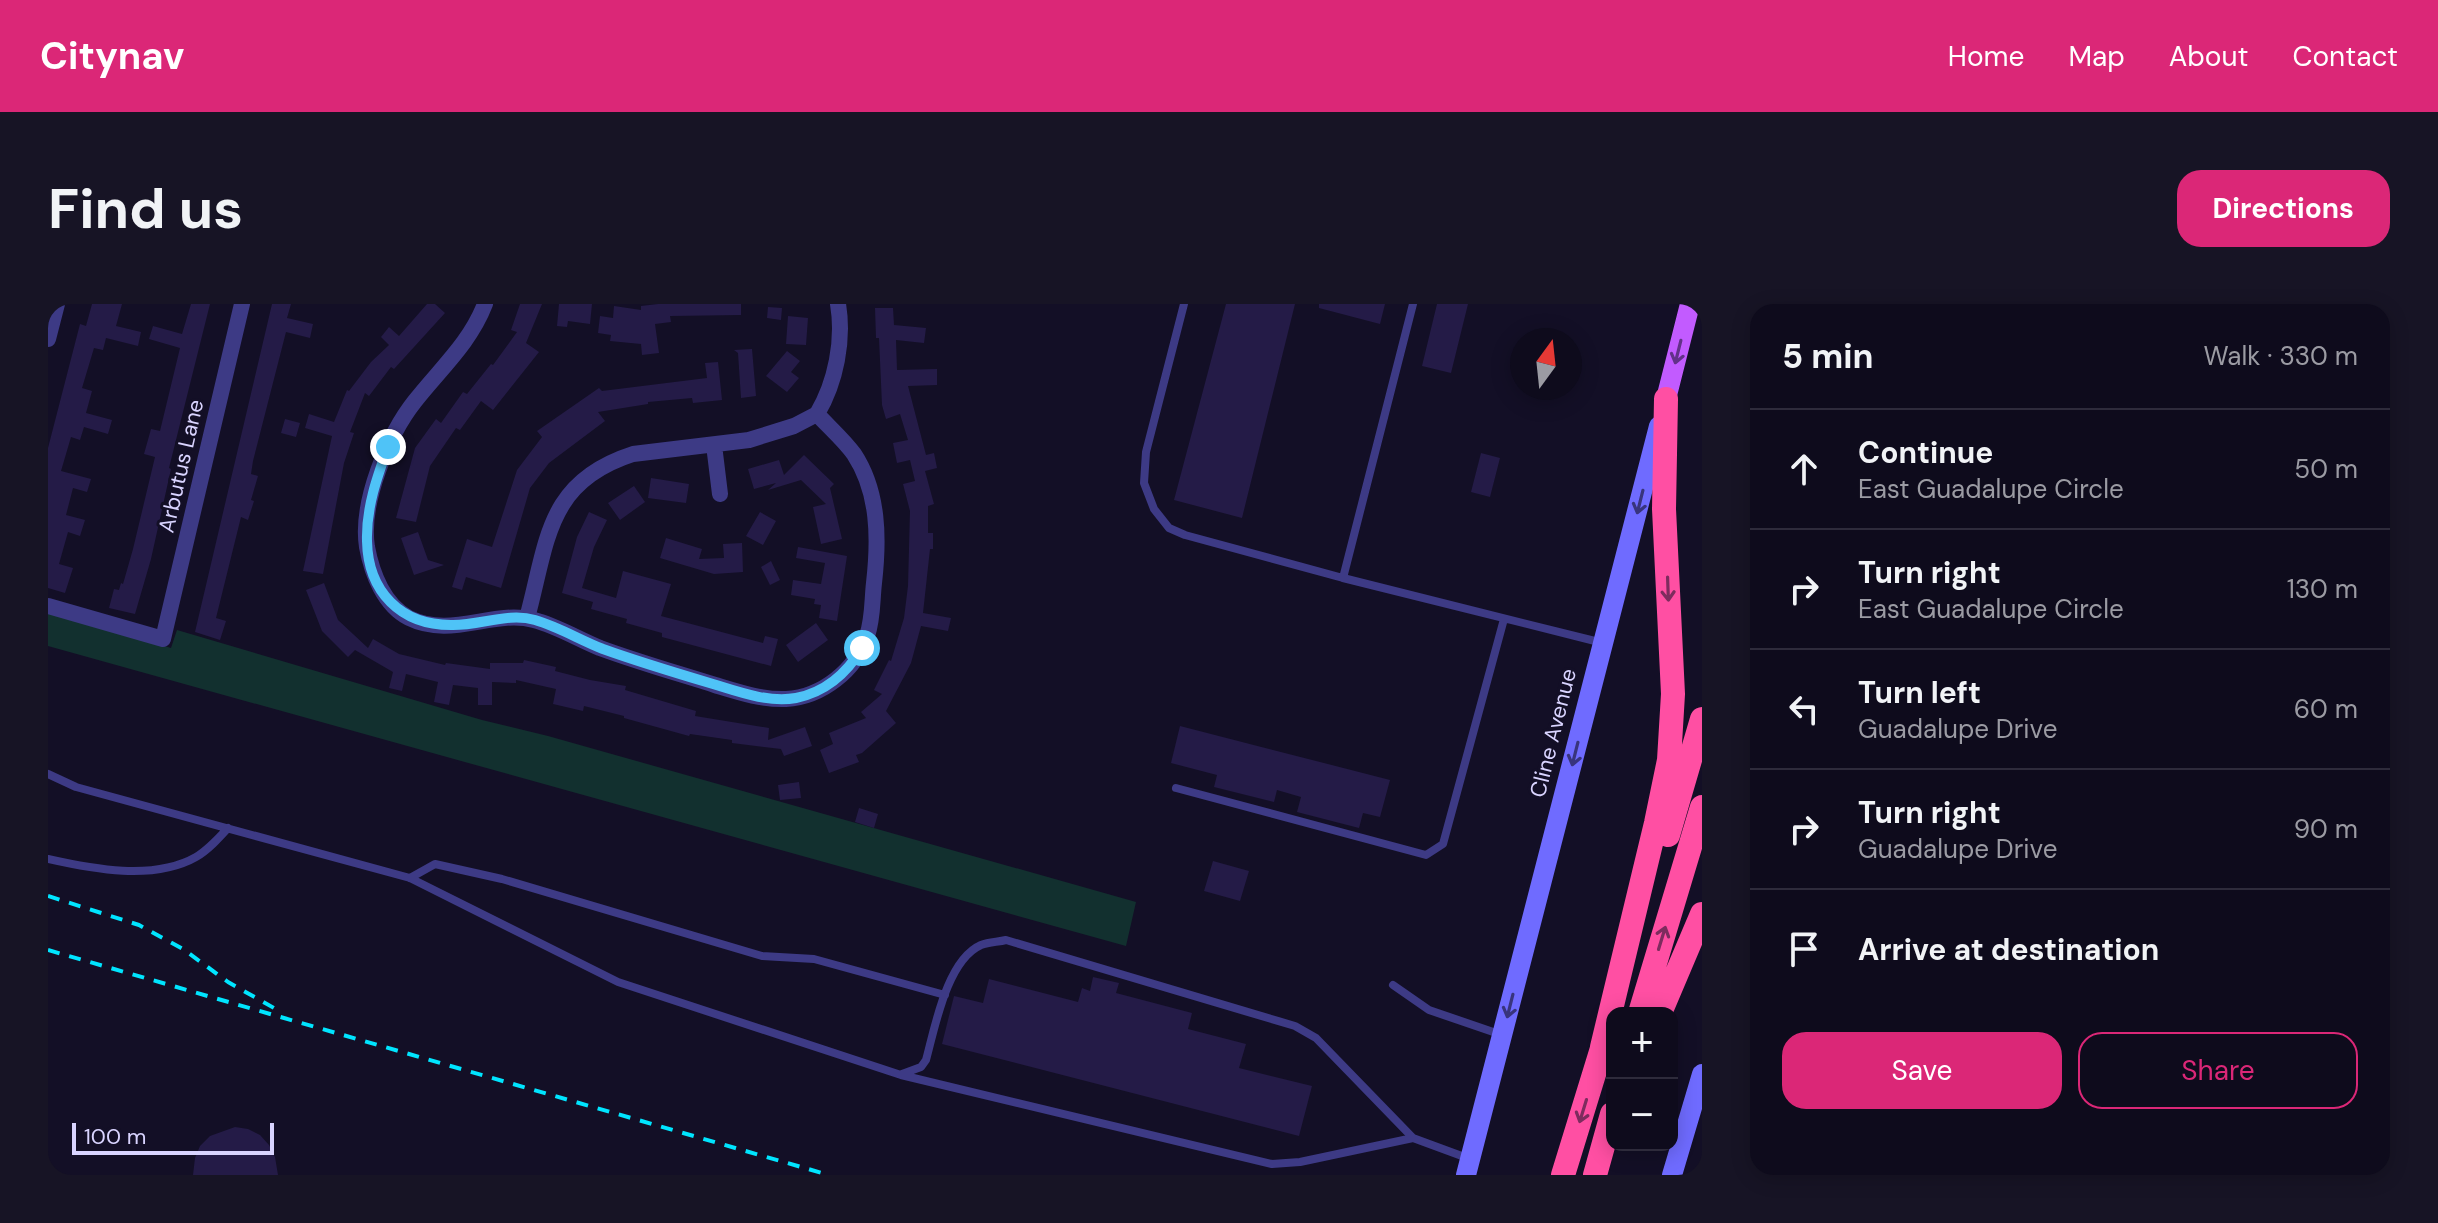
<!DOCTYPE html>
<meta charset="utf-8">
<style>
body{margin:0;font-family:"DM Sans",sans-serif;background:#171425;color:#f1f3f6}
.controls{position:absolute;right:24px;bottom:24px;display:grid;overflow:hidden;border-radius:16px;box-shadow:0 4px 20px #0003}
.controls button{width:72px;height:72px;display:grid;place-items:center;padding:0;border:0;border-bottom:2px solid #2e2b3b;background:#0e0b1c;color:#f1f3f6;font:40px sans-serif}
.compass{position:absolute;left:1462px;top:24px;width:72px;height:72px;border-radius:50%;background:#0e0b1c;box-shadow:0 4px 20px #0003;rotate:15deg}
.scale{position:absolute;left:24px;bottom:20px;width:202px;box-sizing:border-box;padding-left:8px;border:4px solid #d9d4ff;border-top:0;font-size:22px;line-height:28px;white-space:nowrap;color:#d9d4ff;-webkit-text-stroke:6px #130f26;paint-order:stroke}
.stop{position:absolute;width:24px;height:24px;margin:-18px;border:6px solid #4fc3f7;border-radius:50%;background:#fff}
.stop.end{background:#4fc3f7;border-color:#fff;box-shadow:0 2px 8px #0008}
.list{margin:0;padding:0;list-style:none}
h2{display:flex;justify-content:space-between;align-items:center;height:104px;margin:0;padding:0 32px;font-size:34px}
h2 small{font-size:26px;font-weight:400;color:#9b9ba3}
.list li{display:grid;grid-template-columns:52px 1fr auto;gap:24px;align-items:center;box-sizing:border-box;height:120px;padding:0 32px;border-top:2px solid #2e2b3b}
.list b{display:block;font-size:30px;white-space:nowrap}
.list p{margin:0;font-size:26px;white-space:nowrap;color:#9b9ba3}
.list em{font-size:26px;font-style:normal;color:#9b9ba3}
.actions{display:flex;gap:16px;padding:24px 32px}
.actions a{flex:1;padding:18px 0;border:2px solid #db2777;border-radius:24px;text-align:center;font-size:28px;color:#db2777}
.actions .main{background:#db2777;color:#fff}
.icon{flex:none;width:44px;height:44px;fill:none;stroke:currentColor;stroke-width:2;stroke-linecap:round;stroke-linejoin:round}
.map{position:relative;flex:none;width:1654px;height:871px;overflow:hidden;border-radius:24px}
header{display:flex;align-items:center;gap:48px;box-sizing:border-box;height:112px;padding:0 40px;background:#db2777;color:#fff}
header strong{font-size:38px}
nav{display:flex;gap:44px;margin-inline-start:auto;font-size:28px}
.intro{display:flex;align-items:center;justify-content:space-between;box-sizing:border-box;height:192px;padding:0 48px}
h1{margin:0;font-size:56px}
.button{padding:20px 36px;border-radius:24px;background:#db2777;color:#fff;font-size:28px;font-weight:700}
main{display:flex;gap:48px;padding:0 48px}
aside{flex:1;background:#0e0b1c;border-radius:24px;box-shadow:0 4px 20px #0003}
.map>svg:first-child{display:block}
.green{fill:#12302f}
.building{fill:#241b47}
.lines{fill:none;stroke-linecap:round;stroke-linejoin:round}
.lane{stroke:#3d3a85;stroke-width:8}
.street{stroke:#3d3a85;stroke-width:16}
.secondary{stroke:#6f6bff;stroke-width:20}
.primary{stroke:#c25bff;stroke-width:20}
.highway{stroke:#ff4fa3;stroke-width:24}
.rail{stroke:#00e5ff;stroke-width:4;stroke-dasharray:12 10;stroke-linecap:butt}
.oneway{stroke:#623188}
.oneway2{stroke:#38347d}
.oneway3{stroke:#7d2c5e}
.route{stroke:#4fc3f7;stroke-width:10}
.labels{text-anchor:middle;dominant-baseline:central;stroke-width:6;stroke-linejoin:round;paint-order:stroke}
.street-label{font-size:22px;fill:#d9d4ff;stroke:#130f26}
</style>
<header>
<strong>Citynav</strong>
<nav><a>Home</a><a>Map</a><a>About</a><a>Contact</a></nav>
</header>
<div class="intro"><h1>Find us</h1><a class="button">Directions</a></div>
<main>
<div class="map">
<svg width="1654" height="871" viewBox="0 0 1654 871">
<rect width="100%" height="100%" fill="#130f26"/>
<!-- green -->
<path class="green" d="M0,308L123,344L129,326L434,416L500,432L1088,598L1078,642L0,342Z"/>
<!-- building -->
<path class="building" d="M44,0H74L68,22L93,28L90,42L58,34L55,46L46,44L34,84L44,87L38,109L64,116L60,130L36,123L32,136L23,133L13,167L43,175L39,188L25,184L18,211L37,216L32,232L20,228L11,260L25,264L17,289L0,284V144L32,20L38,22Z
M143,0H162L121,164L123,165L103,255L87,310L61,304L66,285L71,286L73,279L75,280L85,245L107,153L96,150L103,125L112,127L132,44L101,35L105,22L134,30Z
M224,0H243L239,14L265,20L262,34L238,28L205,157L203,170L210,172L203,196L206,197L200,216L193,213L168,314L178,317L172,336L147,328Z
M379,0H387L397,9L346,65L343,63L321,92L317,89L302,128L306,129L296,159L275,270L255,267L284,132L257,124L261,110L286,118L299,86L301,87L323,58L341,41L333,33L341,23L351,32Z
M472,0H494L478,39L491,48L445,106L433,97L412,126L408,124L382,162L368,218L348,214L367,144L388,115L393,119L415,88L419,90L443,60L445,61L469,28L463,26Z
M511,0H544L542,20L520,17L519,23L509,22Z
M610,0H693V11L622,12L623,18L607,20L611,49L594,51L593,40L562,37L563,31L550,29L552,12L565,14L566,2L593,6V2Z
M1178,0H1247L1194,214L1126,196Z
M1271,0H1337L1332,20L1271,4Z
M1389,0H1420L1403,69L1374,62Z
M720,3L734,4L733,16L719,14Z
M827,4H845L846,21L878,24L876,39L848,36L849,66L889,65V81L860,82L878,151L886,149L889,164L877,167L886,200L880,202V229H885V245H882L875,309L903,314L900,327L873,322L863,359L838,407L848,419L814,449L808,451L811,458L781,469L772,446L785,440L781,429L818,414L813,408L834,390L826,386L841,356L843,357L856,314L860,282L862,207L855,180L867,177L862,156L849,159L845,139L860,136L852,110L838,115L834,101L831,34H828Z
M740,12L760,14L758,41L738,40Z
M704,45L708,92L693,94L690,49L686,46Z
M739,47L752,57L743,68L751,74L739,88L718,72Z
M670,58L674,96L645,99L644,94L600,98V100L550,108L557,117L501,159L482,184L453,284L418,273L414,286L404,283L419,235L444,243L469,166L494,133L489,127L551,84L554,87L659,74L657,59Z
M237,115L252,119L248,133L233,129Z
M1433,149L1452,154L1442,193L1423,188Z
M756,151L786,180L782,184L794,235L773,240L765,203L778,200L753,176L720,186L728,179L706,185L700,165L731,156L736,171Z
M603,174L641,180L638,199L600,194Z
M586,182L597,198L572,216L560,199Z
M541,208L559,216L546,243L534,284L568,294L575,267L623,280L613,312L715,339L717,332L730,335L723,362L614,333V329L578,319L579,315L543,305L545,298L514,289L529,233Z
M712,208L728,217L715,241L698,232Z
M370,228L380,256L396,261L366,271L353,234Z
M618,234L654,245L651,255L676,254L675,240L694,239L695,268L666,270L612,254Z
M750,243L799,252L789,317L771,314L773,301L766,300L767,295L743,291L745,276L773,280L777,259L748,254Z
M723,257L732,276L722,281L713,263Z
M276,279L290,316L320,344L325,335L351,350L397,361L398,359L442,365V359H475L476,356L508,363L507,367L542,376L578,382L577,386L648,407L647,412L721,424L720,436L757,423L764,442L736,452L733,445L684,439V436L642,430L641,432L576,414V412L536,402L535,407L505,400L508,385L468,376V379L444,378V401H430V384L405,381L401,401L386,398L390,378L358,370L354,387L341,384L345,368L307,346L300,353L274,327L258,286Z
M768,319L780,336L750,358L738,341Z
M1132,422L1342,476L1332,513L1315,509L1311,524L1249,508L1253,493L1229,486L1226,498L1166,483L1169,471L1123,459Z
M751,478L753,494L732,496L730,481Z
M811,504L830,510L826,524L807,518Z
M1165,557L1201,567L1192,597L1156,587Z
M1045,673L1071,679L1068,689L1144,709L1140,725L1198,740L1191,764L1264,782L1251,832L894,740L906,692L935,699L941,675L1030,698L1034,684L1042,687Z
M187,823L200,825L212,831L221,841L227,853L230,871H145L147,854L152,842L162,832Z"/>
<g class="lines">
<!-- lane -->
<path class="lane" d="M1136,0L1098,148L1096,179L1106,205L1121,224L1137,231L1295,274
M1365,0L1295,274L1555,339
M0,470L28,483L362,574L570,678L853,771L1224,860L1252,858L1365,834L1422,855
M1128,484L1378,551L1395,540L1456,315
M0,555C44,565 106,577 148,553C160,546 170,535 180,524
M362,574L387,560L454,575L714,652L766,655L897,691
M1345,681L1381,706L1454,731
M854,770L873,763L878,756C887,723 899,656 933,641C941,638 950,638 958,636L1247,722L1268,734L1365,834"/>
<!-- street -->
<path class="street" d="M437,0C422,39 392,65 367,97C340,131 312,199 319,243C324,270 336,301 361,314C403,335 446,305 486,316C509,322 530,335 552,344C590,358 629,369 667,381C690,388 714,396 738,395C774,393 808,366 819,332C825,315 824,296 826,279C831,235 831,188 806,150C796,136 781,123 769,110
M0,35L9,0
M666,141L672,190
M0,302L115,335L194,0
M479,314C500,237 498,178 585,150L701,136L746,122L769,110C788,78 796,36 790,0"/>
<!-- secondary -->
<path class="secondary" d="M1418,871L1611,122
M1624,871L1654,770"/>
<!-- primary -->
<path class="primary" d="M1618,95L1642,0"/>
<!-- highway -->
<path class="highway" d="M1620,531L1654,415
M1592,709L1654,503
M1612,709L1654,610
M1554,743L1608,519L1621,456L1625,390L1616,205L1618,95
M1515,871L1559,728
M1547,871L1564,810"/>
<!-- rail -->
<path class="rail" d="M0,592L91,621L135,645L180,678L226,704
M0,646L781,871"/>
</g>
<!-- one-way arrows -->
<defs><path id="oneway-shaft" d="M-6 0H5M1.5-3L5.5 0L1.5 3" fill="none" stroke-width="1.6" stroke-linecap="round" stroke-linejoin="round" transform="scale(2)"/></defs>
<use class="oneway" href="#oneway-shaft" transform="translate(1630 48) rotate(104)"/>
<g class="oneway2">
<use href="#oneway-shaft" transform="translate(1592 198) rotate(104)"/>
<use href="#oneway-shaft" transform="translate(1527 450) rotate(104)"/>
<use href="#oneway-shaft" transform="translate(1462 702) rotate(104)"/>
</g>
<g class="oneway3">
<use href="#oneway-shaft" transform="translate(1620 285) rotate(88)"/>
<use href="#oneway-shaft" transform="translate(1614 634) rotate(-73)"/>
<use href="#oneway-shaft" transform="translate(1535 807) rotate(107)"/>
</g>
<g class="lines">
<!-- route -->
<path class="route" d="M340,143C329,173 318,204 319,237C320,288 353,321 403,321C431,322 460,308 487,316C511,323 532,336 555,345C591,358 628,369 665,380C691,388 721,399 748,394C778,388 799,369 814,344"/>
</g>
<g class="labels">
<!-- street labels -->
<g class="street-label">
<text transform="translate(133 162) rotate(-77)">Arbutus Lane</text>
<text transform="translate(1505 429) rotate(-76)">Cline Avenue</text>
</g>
</g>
</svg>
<div class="controls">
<button>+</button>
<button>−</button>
</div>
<svg class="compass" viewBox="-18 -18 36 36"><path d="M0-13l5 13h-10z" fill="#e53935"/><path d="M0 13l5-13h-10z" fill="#9b9ba3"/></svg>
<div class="scale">100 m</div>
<div class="stop" style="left:814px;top:344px"></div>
<div class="stop end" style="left:340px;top:143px"></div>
</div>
<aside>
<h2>5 min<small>Walk · 330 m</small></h2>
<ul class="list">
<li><svg class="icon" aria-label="ahead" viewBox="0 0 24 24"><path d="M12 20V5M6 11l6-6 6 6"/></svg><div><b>Continue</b><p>East Guadalupe Circle</p></div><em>50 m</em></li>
<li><svg class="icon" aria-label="right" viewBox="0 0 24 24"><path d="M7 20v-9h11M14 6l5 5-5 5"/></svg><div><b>Turn right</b><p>East Guadalupe Circle</p></div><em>130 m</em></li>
<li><svg class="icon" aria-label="left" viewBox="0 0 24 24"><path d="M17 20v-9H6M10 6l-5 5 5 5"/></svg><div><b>Turn left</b><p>Guadalupe Drive</p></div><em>60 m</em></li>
<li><svg class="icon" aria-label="right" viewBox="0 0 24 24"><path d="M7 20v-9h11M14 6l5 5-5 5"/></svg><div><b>Turn right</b><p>Guadalupe Drive</p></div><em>90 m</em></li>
<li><svg class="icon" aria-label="arrive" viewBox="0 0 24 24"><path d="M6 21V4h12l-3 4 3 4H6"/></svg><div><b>Arrive at destination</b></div></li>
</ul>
<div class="actions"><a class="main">Save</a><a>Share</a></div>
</aside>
</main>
